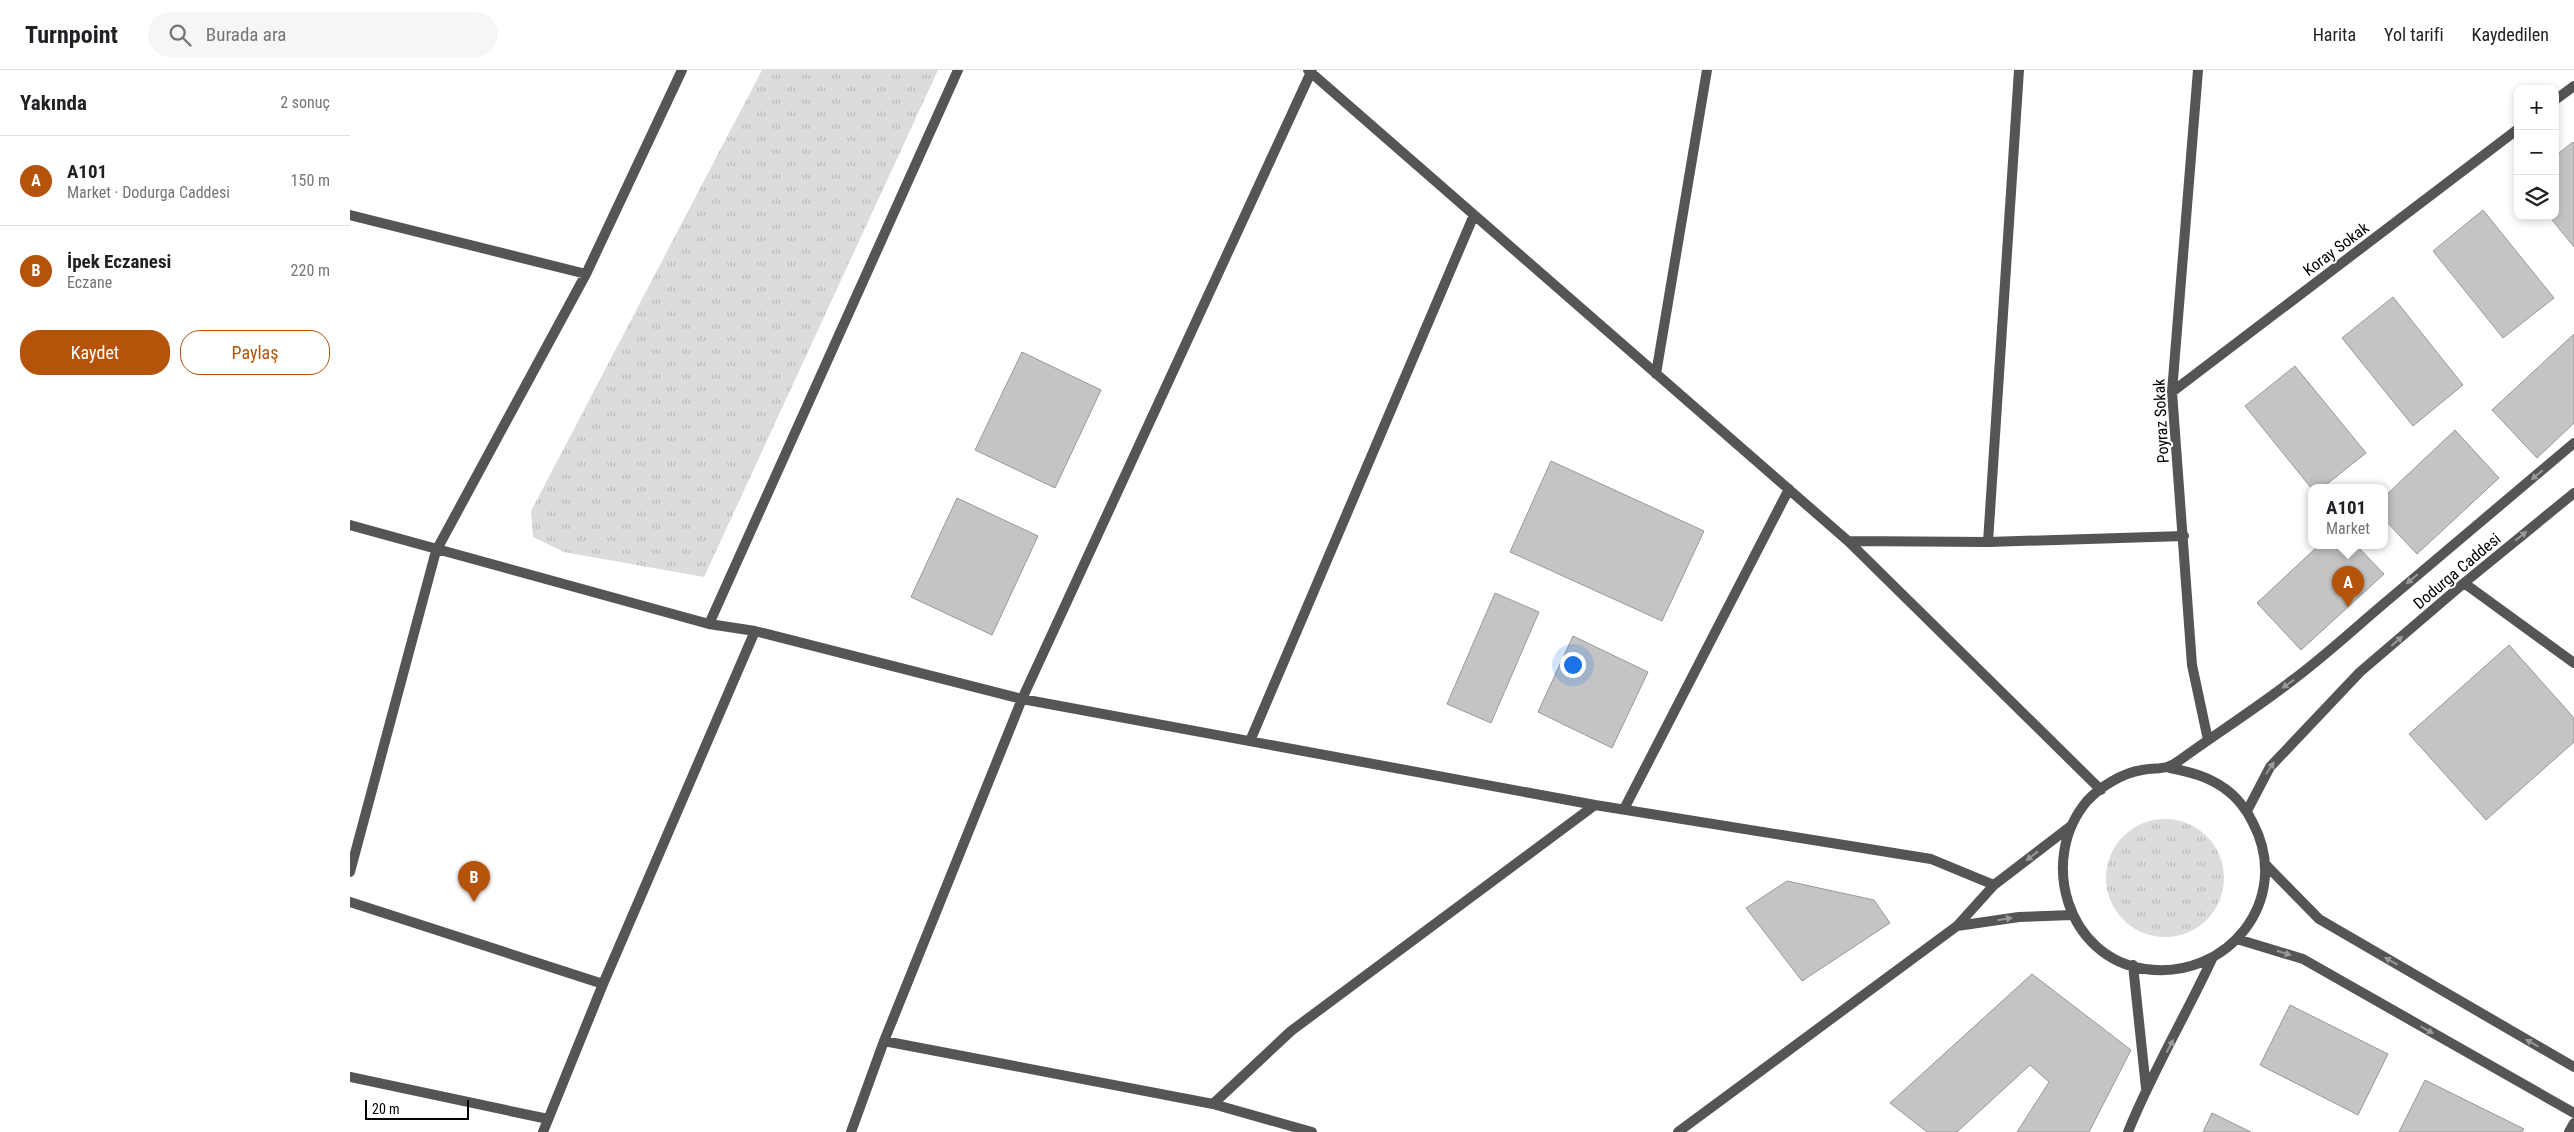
<!DOCTYPE html>
<html lang="tr">
<meta charset="utf-8">
<style>
body{margin:0;font-family:"Roboto Condensed",sans-serif;background:#f6f6f6;color:#202124}
.controls{position:absolute;right:15px;top:15px;display:grid;overflow:hidden;border-radius:10px;box-shadow:0 2px 8px #0003}
.controls button{width:45px;height:45px;display:grid;place-items:center;padding:0;border:0;border-bottom:1px solid #e0e0e0;background:#fff;color:#202124;font:25px sans-serif}
.scale{position:absolute;left:15px;bottom:12px;width:104px;box-sizing:border-box;padding-left:5px;border:2px solid #000;border-top:0;font-size:14px;line-height:18px;white-space:nowrap;color:#000;-webkit-text-stroke:4px #fff;paint-order:stroke}
.you{position:absolute;left:1222px;top:594px;width:18px;height:18px;margin:-12px;border:4px solid #fff;border-radius:50%;background:#1a73e8;box-shadow:0 0 0 8px #1a73e833}
.badge{display:grid;place-items:center;width:32px;height:32px;border-radius:50%;background:#b45309;color:#fff;font-size:16px;font-weight:700}
.pin{position:absolute;translate:-50% -41px;filter:drop-shadow(0 1px 2px #0008)}
.pin::after{content:'';position:absolute;top:26px;width:18px;height:15px;background:inherit;clip-path:polygon(0 0,100% 0,50% 100%)}
.popup{position:absolute;left:1958px;top:414px;width:80px;height:65px;box-sizing:border-box;display:grid;place-content:center;border-radius:10px;background:#fff;filter:drop-shadow(0 1px 4px #0005);font-size:16px;white-space:nowrap;color:#757577}
.popup b{font-size:19px;color:#202124}
.popup::after{content:'';position:absolute;left:50%;top:100%;margin-left:-10px;border:10px solid transparent;border-top-color:#fff}
.list{margin:0;padding:0;list-style:none}
h2{display:flex;justify-content:space-between;align-items:center;height:65px;margin:0;padding:0 20px;font-size:21px}
h2 small{font-size:16px;font-weight:400;color:#757577}
.list li{display:grid;grid-template-columns:32px 1fr auto;gap:15px;align-items:center;box-sizing:border-box;height:90px;padding:0 20px;border-top:1px solid #e0e0e0}
.list b{display:block;font-size:19px;white-space:nowrap}
.list p{margin:0;font-size:16px;white-space:nowrap;color:#757577}
.list em{font-size:16px;font-style:normal;color:#757577}
.actions{display:flex;gap:10px;padding:15px 20px}
.actions a{flex:1;padding:11px 0;border:1px solid #b45309;border-radius:20px;text-align:center;font-size:18px;color:#b45309}
.actions .main{background:#b45309;color:#fff}
.icon{flex:none;width:28px;height:28px;fill:none;stroke:currentColor;stroke-width:2;stroke-linecap:round;stroke-linejoin:round}
.map{position:relative;flex:none;width:2224px;height:1062px;overflow:hidden}
header{display:flex;align-items:center;gap:30px;box-sizing:border-box;height:70px;padding:0 25px;background:#fff;border-bottom:1px solid #e0e0e0}
header strong{font-size:24px}
nav{display:flex;gap:28px;margin-inline-start:auto;font-size:18px}
.search{width:350px;height:45px;background:#f6f6f6;display:flex;align-items:center;gap:12px;box-sizing:border-box;padding:0 18px;border-radius:28px;color:#757577;font-size:19px}
main{display:flex}
aside{flex:1;background:#fff}
.map>svg:first-child{display:block}
.grass{fill:url(#grass-tufts)}
.building{fill:#c4c4c4;stroke:#999}
.lines{fill:none;stroke-linecap:round;stroke-linejoin:round}
.street{stroke:#555;stroke-width:10}
.oneway{fill:#999}
.labels{text-anchor:middle;dominant-baseline:central;stroke-width:4;stroke-linejoin:round;paint-order:stroke}
.street-label{font-size:16px;fill:#000;stroke:#fff}
</style>
<header>
<strong>Turnpoint</strong>
<div class="search"><svg class="icon" aria-label="search" viewBox="0 0 24 24"><circle cx="10" cy="10" r="6"/><path d="M15 15l6 6"/></svg>Burada ara</div>
<nav><a>Harita</a><a>Yol tarifi</a><a>Kaydedilen</a></nav>
</header>
<main>
<aside>
<h2>Yakında<small>2 sonuç</small></h2>
<ul class="list">
<li><span class="badge">A</span><div><b>A101</b><p>Market · Dodurga Caddesi</p></div><em>150 m</em></li>
<li><span class="badge">B</span><div><b>İpek Eczanesi</b><p>Eczane</p></div><em>220 m</em></li>
</ul>
<div class="actions"><a class="main">Kaydet</a><a>Paylaş</a></div>
</aside>
<div class="map">
<svg width="2224" height="1062" viewBox="0 0 2224 1062">
<defs>
<pattern id="grass-tufts" width="24" height="20" patternUnits="userSpaceOnUse" patternTransform="scale(1.25)"><rect width="24" height="20" fill="#dcdcdc"/><path d="M3 7l-1-3M5 7V3M7 7l1-3M15 17l-1-3M17 17v-4M19 17l1-3" fill="none" stroke="#bbb"/></pattern>
</defs>
<rect width="100%" height="100%" fill="#fff"/>
<!-- grass -->
<path class="grass" d="M412,0H588L354,507L214,482L183,467L181,441Z
M1756 808a59 59 0 1 1 118 0a59 59 0 1 1-118 0Z"/>
<!-- building -->
<path class="building" d="M2223,72L2224,73V177L2199,146H2205V86Z
M2133,140L2204,228L2153,268L2083,181Z
M2043,227L2113,315L2063,356L1992,268Z
M2224,264V353L2187,388L2142,340Z
M672,282L751,320L705,418L625,380Z
M1945,296L2016,383L1972,418L1962,419L1895,336Z
M2105,360L2149,408L2067,484L2034,449V427Z
M1201,391L1354,461L1312,551L1160,482Z
M607,428L688,466L642,565L561,527Z
M1968,476H2007L2034,504L1951,580L1907,533Z
M1145,523L1189,542L1141,653L1097,634Z
M1223,566L1298,602L1262,678L1188,642Z
M2159,575L2224,648V672L2136,750L2059,664Z
M1437,811L1524,830L1540,853L1452,911L1396,838Z
M1682,904L1781,980L1739,1062H1667L1699,1012L1680,995L1607,1062H1577L1540,1033Z
M1940,935L2038,984L2008,1045L1910,995Z
M2075,1010L2174,1059L2172,1062H2049Z
M1862,1043L1901,1062H1853Z"/>
<g class="lines">
<!-- street -->
<path class="street" d="M958,0L1498,471L1751,720
M1848,0L1822,322L1842,595L1858,670
M2205,30L2224,16
M0,145L236,204
M1306,304L1357,0
M1822,322L2168,59
M0,455L359,554L405,561L672,629L1245,735L1581,789L1644,815
M1498,471L1638,472L1834,466
M1638,472L1669,0
M2114,513L2224,593
M359,554L608,0
M900,671L1124,145
M1820,698C1840,702 1857,706 1874,718C1886,726 1897,740 1903,753C1943,829 1878,911 1795,899C1717,888 1688,789 1737,731C1750,717 1772,703 1792,700C1808,697 1816,701 1830,690C1867,663 1907,638 1944,609C1976,585 2006,557 2037,531C2099,478 2162,426 2224,373
M1274,739L1439,419
M1897,741L1920,697L2010,602L2114,513L2224,423
M1916,795L1969,849L2224,997
M0,802L86,481L236,204L332,0
M0,832L253,914
M1607,856L1669,847L1722,845
M1887,869L1953,889L2224,1043
M1783,895L1796,1018
M534,971L863,1034L962,1062
M0,1007L198,1049
M863,1034L941,961L1245,735
M193,1062L253,914L405,561
M501,1062L534,971L672,629L962,0
M1328,1062L1607,856L1644,815L1721,756
M1778,1062C1802,1002 1835,947 1862,889
M2219,1062L2224,1053"/>
</g>
<!-- one-way arrows -->
<defs><path id="oneway-solid" d="M-6-.8H1V-3.2L6.5 0L1 3.2V.8H-6Z" transform="scale(1.25)"/></defs>
<g class="oneway">
<use href="#oneway-solid" transform="translate(2187 405) rotate(140)"/>
<use href="#oneway-solid" transform="translate(2171 466) rotate(-39)"/>
<use href="#oneway-solid" transform="translate(2062 509) rotate(140)"/>
<use href="#oneway-solid" transform="translate(2047 571) rotate(-41)"/>
<use href="#oneway-solid" transform="translate(1938 614) rotate(145)"/>
<use href="#oneway-solid" transform="translate(1920 698) rotate(-56)"/>
<use href="#oneway-solid" transform="translate(1682 786) rotate(142)"/>
<use href="#oneway-solid" transform="translate(1655 849) rotate(-9)"/>
<use href="#oneway-solid" transform="translate(1934 883) rotate(17)"/>
<use href="#oneway-solid" transform="translate(2041 891) rotate(-150)"/>
<use href="#oneway-solid" transform="translate(2077 960) rotate(30)"/>
<use href="#oneway-solid" transform="translate(2182 973) rotate(-150)"/>
<use href="#oneway-solid" transform="translate(1820 976) rotate(-62)"/>
</g>
<g class="labels">
<!-- street labels -->
<g class="street-label">
<text transform="translate(1986 179) rotate(-37)">Koray Sokak</text>
<text transform="translate(1811 351) rotate(-93)">Poyraz Sokak</text>
<text transform="translate(2107 501) rotate(-40)">Dodurga Caddesi</text>
</g>
</g>
</svg>
<div class="controls">
<button>+</button>
<button>−</button>
<button><svg class="icon" aria-label="layers" viewBox="0 0 24 24"><path d="M12 4l9 5-9 5-9-5zM3 14l9 5 9-5"/></svg></button>
</div>
<div class="scale">20 m</div>
<div class="you"></div>
<div class="pin badge" style="left:1998px;top:537px">A</div>
<div class="popup"><b>A101</b>Market</div>
<div class="pin badge" style="left:124px;top:832px">B</div>
</div>
</main>
